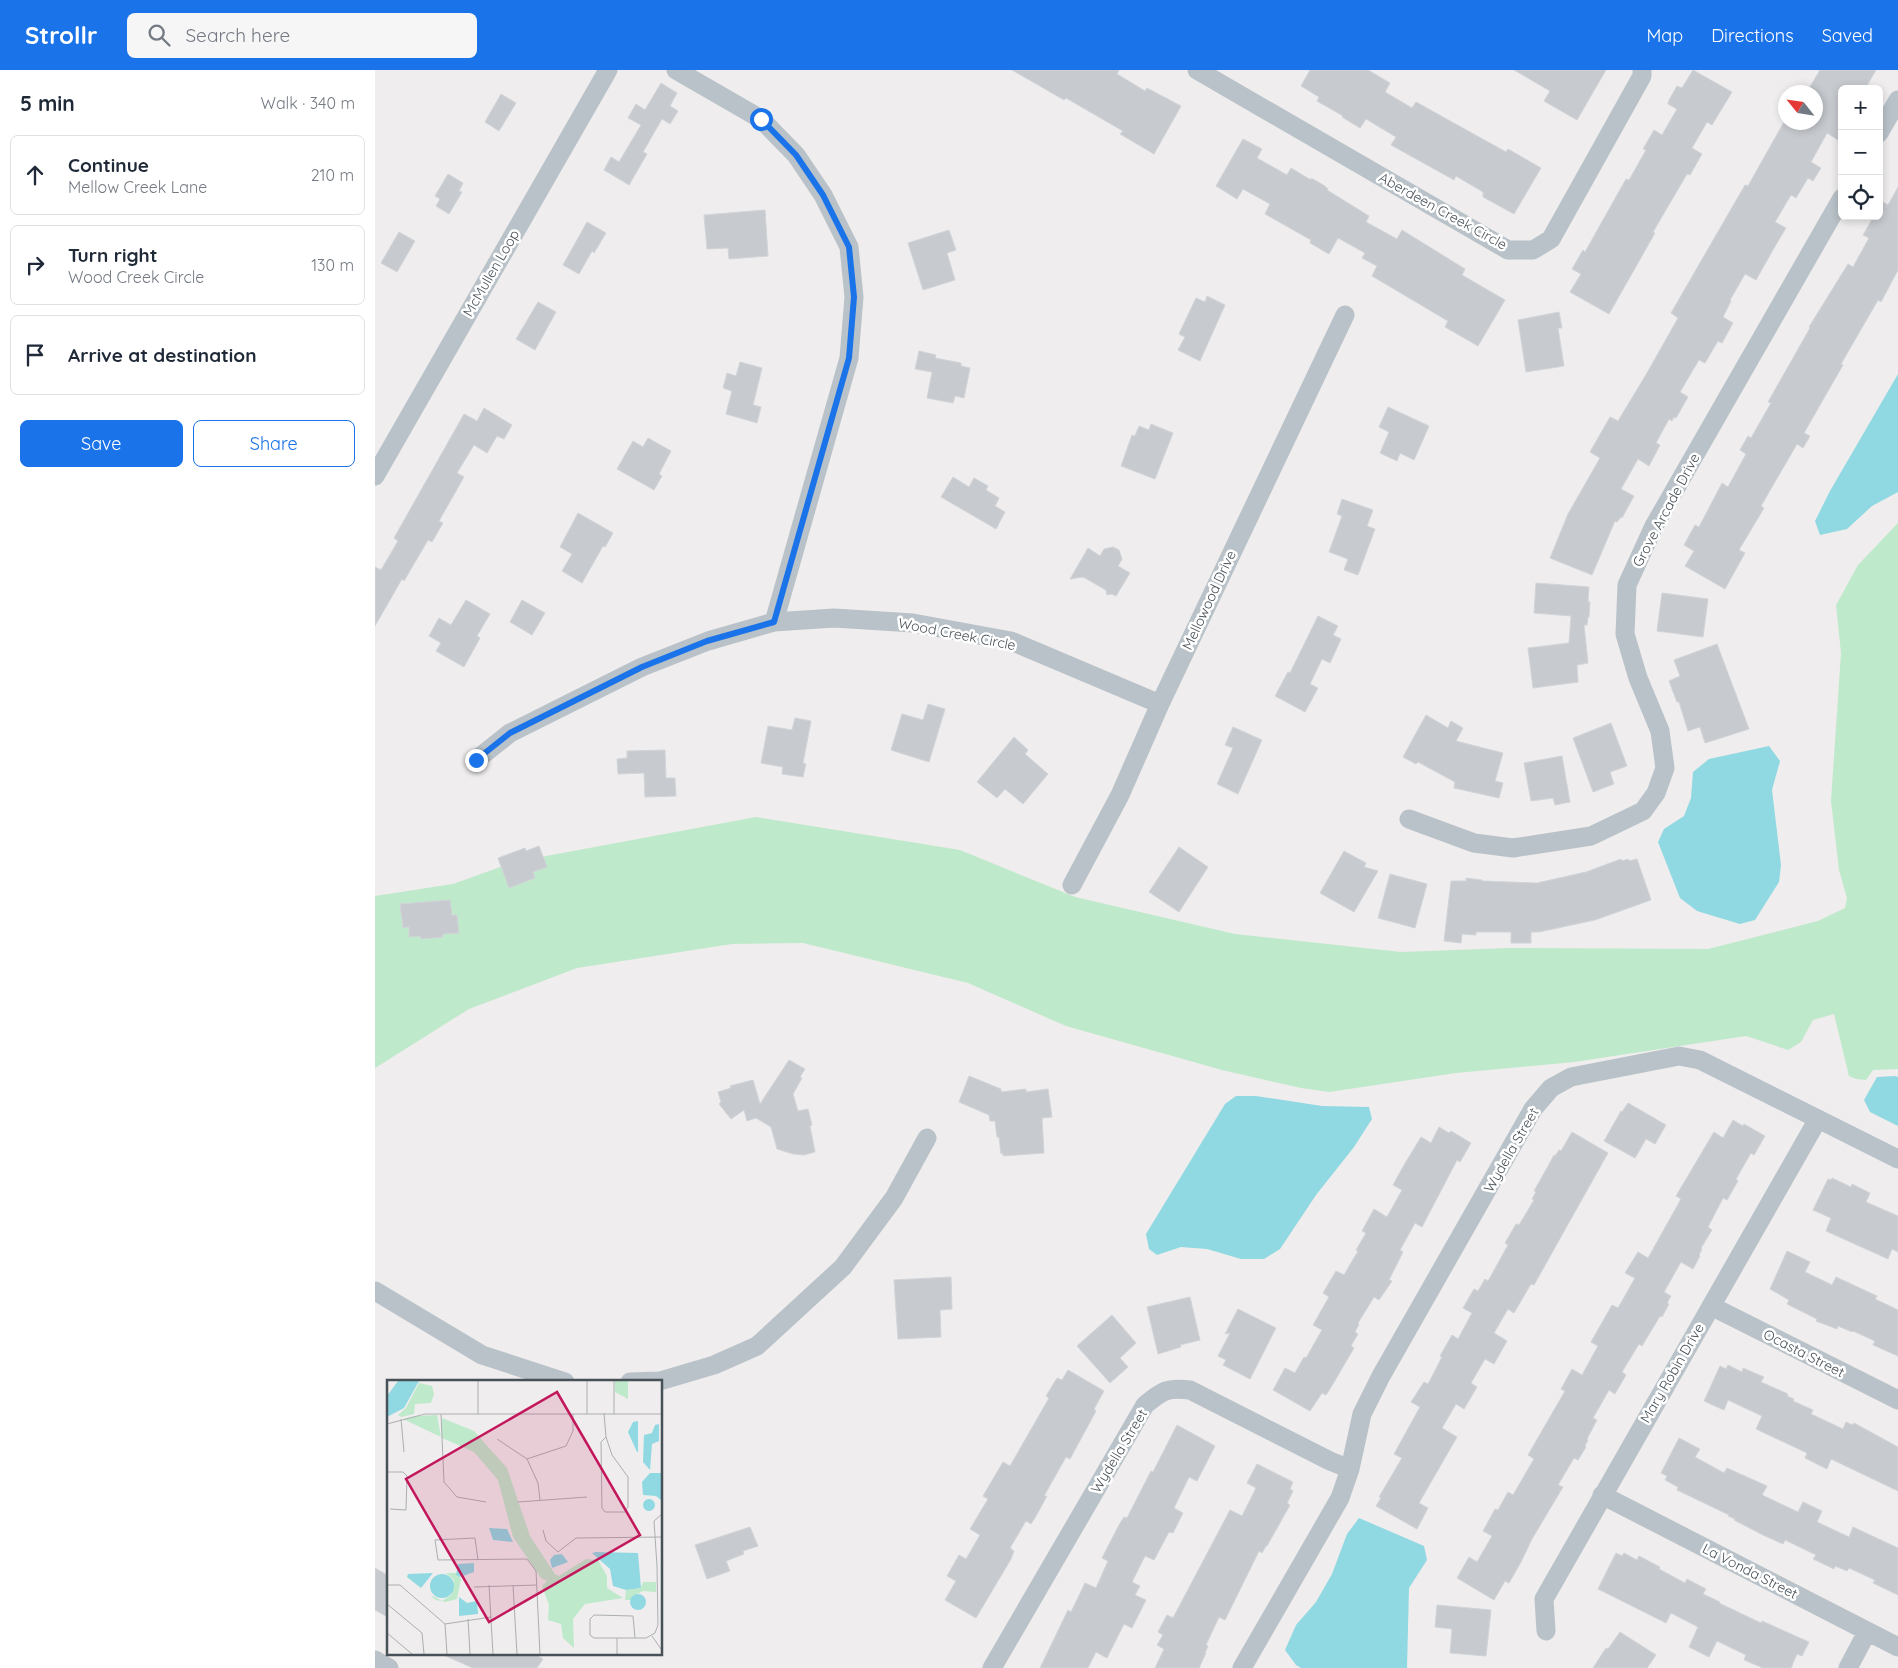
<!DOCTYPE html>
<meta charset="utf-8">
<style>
body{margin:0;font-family:Quicksand,sans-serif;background:#f6f6f7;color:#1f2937}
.controls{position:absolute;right:15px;top:15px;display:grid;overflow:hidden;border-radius:8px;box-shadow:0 2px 8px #0003}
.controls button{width:45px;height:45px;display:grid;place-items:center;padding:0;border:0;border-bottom:1px solid #e0e1e3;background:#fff;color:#1f2937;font:25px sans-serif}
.compass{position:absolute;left:1403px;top:15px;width:45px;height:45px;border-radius:50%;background:#fff;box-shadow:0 2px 8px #0003;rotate:300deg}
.stop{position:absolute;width:15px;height:15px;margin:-11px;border:4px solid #1a73e8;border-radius:50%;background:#fff}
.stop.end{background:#1a73e8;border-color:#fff;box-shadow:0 1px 5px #0008}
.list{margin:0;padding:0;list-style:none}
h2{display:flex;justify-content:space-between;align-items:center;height:65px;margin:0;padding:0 20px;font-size:21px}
h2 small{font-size:16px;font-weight:400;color:#747a83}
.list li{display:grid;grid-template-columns:32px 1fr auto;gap:15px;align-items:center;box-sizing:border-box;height:80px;margin:0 10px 10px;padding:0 10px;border:1px solid #e0e1e3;border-radius:8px}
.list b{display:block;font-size:19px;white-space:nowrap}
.list p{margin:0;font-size:16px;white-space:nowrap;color:#747a83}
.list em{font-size:16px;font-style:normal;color:#747a83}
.actions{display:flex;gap:10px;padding:15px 20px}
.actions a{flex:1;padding:11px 0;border:1px solid #1a73e8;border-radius:8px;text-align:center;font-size:18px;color:#1a73e8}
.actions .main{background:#1a73e8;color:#fff}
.icon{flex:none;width:28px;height:28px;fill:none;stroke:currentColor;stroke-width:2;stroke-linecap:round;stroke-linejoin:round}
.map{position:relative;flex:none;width:1523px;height:1598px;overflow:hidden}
header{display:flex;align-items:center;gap:30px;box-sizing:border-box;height:70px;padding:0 25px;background:#1a73e8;color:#fff}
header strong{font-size:24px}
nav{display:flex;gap:28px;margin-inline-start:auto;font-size:18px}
.search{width:350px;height:45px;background:#f6f6f7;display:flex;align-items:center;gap:12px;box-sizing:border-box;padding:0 18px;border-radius:8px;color:#747a83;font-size:19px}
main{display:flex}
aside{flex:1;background:#fff}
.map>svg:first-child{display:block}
.green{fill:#bfe9cb}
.water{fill:#90d9e2}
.building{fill:#c7cacf;stroke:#d1d4d8}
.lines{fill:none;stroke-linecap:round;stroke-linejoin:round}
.minor{stroke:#b9c2c8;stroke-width:19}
.route{stroke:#1a73e8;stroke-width:6}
.labels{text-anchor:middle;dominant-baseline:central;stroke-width:5;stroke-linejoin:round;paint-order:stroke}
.street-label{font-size:14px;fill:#475158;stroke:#fff}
.inset-road{fill:none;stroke:#acafb1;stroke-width:1}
.view{fill:#c2185b;fill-opacity:0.15;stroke:#c2185b;stroke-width:2.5}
.inset-edge{fill:none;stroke:#475158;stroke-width:2.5}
</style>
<header>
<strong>Strollr</strong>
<div class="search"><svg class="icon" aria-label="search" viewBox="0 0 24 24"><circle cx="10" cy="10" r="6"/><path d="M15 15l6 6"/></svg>Search here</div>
<nav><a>Map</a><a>Directions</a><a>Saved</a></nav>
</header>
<main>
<aside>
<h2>5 min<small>Walk · 340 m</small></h2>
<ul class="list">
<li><svg class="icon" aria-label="ahead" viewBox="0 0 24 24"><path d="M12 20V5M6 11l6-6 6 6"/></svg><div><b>Continue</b><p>Mellow Creek Lane</p></div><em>210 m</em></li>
<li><svg class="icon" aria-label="right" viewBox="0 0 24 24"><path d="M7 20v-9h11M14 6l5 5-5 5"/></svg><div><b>Turn right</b><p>Wood Creek Circle</p></div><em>130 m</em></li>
<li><svg class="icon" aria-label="arrive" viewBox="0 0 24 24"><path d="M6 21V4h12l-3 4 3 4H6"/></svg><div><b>Arrive at destination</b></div></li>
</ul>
<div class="actions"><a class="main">Save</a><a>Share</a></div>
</aside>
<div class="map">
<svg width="1523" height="1598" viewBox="0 0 1523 1598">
<rect width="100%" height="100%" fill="#efeded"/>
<!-- green -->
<path class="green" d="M1523,453V999L1498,1000L1491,1010L1481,1009L1474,1006L1459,944L1438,950L1426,972L1413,980L1371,966L1199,992L1081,1003L954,1022L926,1018L847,1000L691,956L593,913L428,873L357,874L202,898L94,939L0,998V826L78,814L139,792L381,747L585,780L700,827L860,864L1026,882L1134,878L1333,879L1443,851L1470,838L1472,828L1464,800L1456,731L1466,583L1461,535L1483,495Z"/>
<!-- water -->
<path class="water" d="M1523,304V422L1497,436L1472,459L1445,465L1440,451L1455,421Z
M1394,676L1405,691L1397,720L1406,795L1404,812L1380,850L1365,854L1322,841L1305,828L1283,772L1289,759L1309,746L1316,728L1318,702L1334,689Z
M1520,1006L1523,1007V1056L1495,1042L1489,1030L1502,1007Z
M861,1026H881L947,1036L994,1037L997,1049L979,1077L941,1125L905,1179L889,1189H866L832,1179L806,1177L782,1185L774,1179L771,1164L850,1034Z
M984,1448L1049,1476L1052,1490L1034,1518L1032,1598H926L921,1595L910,1580L921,1555L941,1532L957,1504L972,1464Z"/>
<!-- building -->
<path class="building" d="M637,0H744L742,4L770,21L772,18L806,36L779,84L745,64L748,61L691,28L689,30Z
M935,0H993L1015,13L1010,22L1037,38L1041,32L1131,82L1133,79L1166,98L1139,144L1108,127V122L1081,106L1079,110L1016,75L1021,67L991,49L985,58L967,47L968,46L942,31L944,27L926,16Z
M1139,0H1231L1202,50L1169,31L1175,21Z
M1318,0L1357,22L1337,55L1332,52L1317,78L1327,84L1315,105L1312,104L1278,162L1280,163L1234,244L1195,222L1206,204L1197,199L1208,180L1210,182L1251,109L1254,110L1271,80L1268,79L1279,60L1287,65L1302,39L1293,34L1294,30L1302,16L1307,18Z
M1445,0H1501L1490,19H1467V63L1463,70L1452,63L1436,92L1446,98L1438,111L1433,108L1421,128L1416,125L1400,152L1411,158L1399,178L1381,210L1370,204L1355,230L1356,231L1348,247L1358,253L1347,273L1343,271L1330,293L1324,290L1318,300L1305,322L1313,327L1301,348L1299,347L1297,351L1294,349L1281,373L1285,375L1274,396L1263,389L1246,419L1259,426L1247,448L1246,447L1242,452L1240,451L1217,505L1175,488L1193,444L1225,388L1215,382L1235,347L1243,351L1272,303L1303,248L1296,243L1370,115L1373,116L1409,52H1440V22H1432Z
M286,13L302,23L295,36L303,41L295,54L287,49L268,82L272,84L254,115L229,100L236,87L244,92L266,55L253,48L261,34L270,40Z
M126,24L141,33L124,61L110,52Z
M868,69L887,79L882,88L912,105L916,98L936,110V108L950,116L953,119L952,120L994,146L991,152L1022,169L1027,160L1090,199L1087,205L1130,230L1103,276L1070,257L1073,251L997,206L1002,196L987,188L990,183L963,168L954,184L935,173L936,170L890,144L895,134L868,119L862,129L841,116Z
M73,104L88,113L84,121L87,122L74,144L61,136L65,129L60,126Z
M1523,117V200L1506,232L1503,230L1466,294L1468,295L1429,363L1435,366L1428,378L1422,374L1386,436L1389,438L1364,480L1370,483L1350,519L1310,496L1319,481L1309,475L1320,455L1324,457L1347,413L1353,417L1371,384L1365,380L1373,366L1376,368L1396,333L1393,332L1435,258L1434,257L1473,194L1478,197L1494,168L1488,165L1499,146H1504V138L1508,132L1513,135Z
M390,140L393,186L354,189L353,178L332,179L329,145Z
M212,152L231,163L219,183L217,181L204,204L188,195Z
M574,160L581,180L572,183L580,210L548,220L533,173Z
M24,162L40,171L22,202L6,193Z
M832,226L850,235L825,291L803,280L810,267L804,264L821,228L830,232Z
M163,232L181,242L160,280L141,269Z
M1184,242L1187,258H1183L1189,296L1151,302L1143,250Z
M544,281L561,285L560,288L586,293V296L595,298L589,328L580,326L578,333L552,328L557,302L540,299Z
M365,292L387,298L378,335L386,337L382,353L351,344L357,321L348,318L352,303L361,306Z
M1013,337L1054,356L1039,390L1025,383L1022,391L1005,383L1014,362L1004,357Z
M109,338L137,355L129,369L122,366L112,383L99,375L82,403L89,407L64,451L68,453L57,472L53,470L29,511L27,509L0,556V497L6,500L23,471L19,468L89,344L102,351Z
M776,354L798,363L780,409L746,396L757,365L760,366L764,356L774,360Z
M273,368L296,381L284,404L287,406L279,420L242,399L258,371L268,377Z
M578,407L594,417L599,408L613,416L611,420L624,428L620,436L630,442L621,459L566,427Z
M967,429L998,440L992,456L1000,459L983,505L969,500L973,489L954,482L967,446L962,444Z
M203,443L238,463L230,477L228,476L207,513L187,501L197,484L185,477Z
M738,477L744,480L747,489L743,496L755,503L741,526L737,524L732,525L731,520L708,507L695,509L713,478L725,486L729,479Z
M1161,513L1214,517L1213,532H1215L1214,547H1213L1212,555H1209L1213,593L1202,595L1203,612L1158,618L1153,578L1194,573L1196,546L1159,543Z
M1287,523L1333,529L1328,567L1282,561Z
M91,530L115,544L102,566L105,568L89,597L61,581L66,573L54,566L64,548L76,555Z
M147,530L170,543L157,565L135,552Z
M943,546L963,556L958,565L966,569L955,593L947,589L935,614L943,618L930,642L900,626L913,602L915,603Z
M1342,574L1374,659L1330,673L1325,657L1313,661L1304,632H1302L1294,611L1305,606L1299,590Z
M553,634L570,639L554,692L516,680L527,644L548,650Z
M1051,645L1073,658L1076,651L1088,658L1081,671L1128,683L1120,711L1128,713L1124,728L1079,718L1080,712L1043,692L1041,694L1028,687Z
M420,648L436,651L428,693L431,694L428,707L407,704L408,697L386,693L393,656L417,660Z
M1236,653L1252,696L1235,702L1239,714L1218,722L1198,668Z
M858,657L887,670L863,724L842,714L858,678L850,675Z
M639,667L653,680L650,684L673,704L648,734L630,719L622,728L602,712Z
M290,680L291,708H300L301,726L270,727L269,703L243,704L242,689L252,688V681Z
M1187,686L1195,732L1180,735L1178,728L1156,731L1149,693Z
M164,776L172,797L158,802L160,808L134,818L123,788L150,778L151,781Z
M804,777L833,797L804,842L774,822Z
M969,781L991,793L989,797L1003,801L979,842L945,823Z
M1246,789L1247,791L1253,789L1254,791L1262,789L1276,830L1220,850L1164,862H1156V873H1136V862H1101V865L1087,864L1086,873L1069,871L1076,811H1091V808L1107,810V811L1162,813L1211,802Z
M1015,804L1052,814L1040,858L1003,848Z
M75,830L77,845H82L84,863L68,864V867L46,869L45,866L34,867V857L28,858L25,834Z
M414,990L430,999L425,1007L427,1008L418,1024L423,1041L433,1039L437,1055L435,1056L440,1082L429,1085L418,1084L402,1079L396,1057L381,1048L372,1051L369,1040L356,1049L344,1034L346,1032L343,1022L356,1018L355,1016L378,1010L385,1034Z
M594,1006L626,1019V1022L651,1019V1022L673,1019L677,1047L667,1048L669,1083L628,1086V1083L626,1084L624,1067H622L620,1051H615L614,1045L584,1032Z
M1253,1033L1291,1055L1280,1074L1271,1069L1260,1088L1229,1071L1246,1041L1247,1042Z
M1358,1050L1368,1056L1369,1054L1390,1066L1379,1085L1376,1083L1361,1109L1363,1111L1352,1130L1348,1128L1333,1157L1337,1160L1326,1178L1327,1179L1324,1185L1325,1186L1318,1199L1306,1192L1289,1222L1296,1226L1292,1233L1294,1234L1287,1247L1285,1246L1267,1276L1264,1274L1247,1302L1251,1305L1240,1324L1234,1320L1218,1348L1222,1350L1212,1369L1213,1370L1210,1376L1211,1377L1203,1390L1199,1388L1183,1415L1188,1417L1157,1469L1146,1492L1134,1513L1130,1511L1119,1530L1082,1508L1094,1487L1102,1492L1117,1466L1108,1461L1120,1439L1123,1440L1133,1422L1138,1425L1159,1389L1153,1385L1190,1321L1186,1319L1197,1299L1207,1305L1223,1276L1216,1272L1237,1235L1243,1238L1260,1208L1250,1203L1263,1182L1273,1188L1306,1129L1301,1126L1339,1062L1348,1068Z
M1064,1057L1074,1063L1076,1061L1096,1073L1085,1092L1082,1090L1047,1157L1040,1153L1025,1180L1028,1182L1014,1210L1017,1211L1004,1230L999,1227L983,1253L984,1254L980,1262L983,1264L976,1276L979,1278L955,1319L951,1325L947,1323L935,1341L898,1320L910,1298L920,1303L929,1287L931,1288L947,1260L938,1255L954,1227L948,1223L961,1201L969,1205L983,1181L981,1180L991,1163L987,1161L999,1139L1012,1147L1027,1120L1018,1115L1029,1095L1046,1067L1056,1073Z
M1197,1062L1233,1083L1159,1215L1156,1214L1139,1243L1133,1239L1119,1263L1132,1271L1119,1294L1110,1289L1096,1313L1102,1317L1089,1339L1081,1334L1067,1358L1082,1367L1044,1433L1053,1438L1042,1459L1001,1436L1006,1428L1004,1427L1027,1388L1019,1384L1045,1337L1036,1332L1049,1312L1053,1314L1067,1287L1065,1286L1077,1265L1083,1269L1097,1243L1088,1238L1099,1219L1103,1221L1110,1209L1113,1211L1133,1175L1130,1173L1141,1154L1144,1155L1159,1130L1157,1129L1161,1122L1159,1121L1172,1098L1179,1085L1180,1086L1184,1080L1186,1081Z
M1457,1108L1476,1117L1477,1114L1495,1123L1491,1132L1523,1146V1182L1517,1179L1513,1189L1451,1161L1456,1148L1438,1140L1453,1109L1456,1110Z
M1412,1181L1435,1192L1430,1202L1457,1215L1461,1207L1502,1226L1500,1229L1523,1240V1286L1498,1275L1500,1271L1478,1261L1477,1262L1463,1256L1462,1259L1441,1251L1442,1249L1412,1234L1414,1230L1395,1219Z
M576,1207L577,1239L565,1240L566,1267L523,1269L519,1210Z
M815,1227L825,1270L805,1275L806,1277L783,1284L772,1237Z
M863,1239L901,1258L875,1309L848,1295L851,1290L843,1286L855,1263L850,1264Z
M737,1245L761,1273L745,1288L753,1297L735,1313L702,1276Z
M1353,1295L1367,1302L1368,1298L1389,1307L1386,1312L1413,1324L1412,1326L1419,1329L1418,1331L1438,1340L1436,1344L1468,1359L1471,1352L1478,1355L1479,1353L1523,1377V1421L1456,1389L1452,1399L1430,1388L1432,1383L1381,1359L1387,1346L1353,1330L1349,1340L1329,1331L1345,1296L1351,1299Z
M693,1300L729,1321L719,1339L721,1341L695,1389L691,1387L669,1426H672L661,1446L656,1454L651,1451L635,1478L639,1481L636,1489L601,1548L570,1530L581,1511L572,1506L584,1485L591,1489L605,1465L595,1459L613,1429L608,1426L628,1392L635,1396L674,1328L671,1326L682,1308L687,1310Z
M802,1355L840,1376L822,1411L814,1407L799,1438L808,1443L798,1463L794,1462L779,1490L770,1486L757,1512L765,1516L760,1525L771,1530L757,1558L749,1554L732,1588L721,1582L713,1598H665L693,1540L696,1542L710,1513L721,1518L733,1491L727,1488L744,1455L749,1447L752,1448L776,1401L778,1402Z
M1304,1368L1325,1379L1320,1387L1349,1403L1352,1398L1392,1416L1387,1425L1423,1442L1428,1432L1447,1441L1442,1452L1474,1467L1478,1457L1523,1478V1525L1498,1513L1500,1510L1474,1498L1472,1501L1460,1496L1459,1499L1438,1489L1441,1485L1410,1470L1408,1474L1388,1465L1359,1450L1360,1449L1353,1446L1354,1445L1302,1420L1303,1417L1290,1410L1292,1406L1286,1403Z
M882,1394L918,1412L915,1419L918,1421L912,1433L915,1435L892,1476H891L887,1483L884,1481L850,1550L844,1547L831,1575L833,1576L830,1583H831L824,1598H780L789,1579L782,1575L788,1565L783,1562L792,1545L798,1548L855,1440L867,1446L881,1418L872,1413Z
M375,1457L383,1476L368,1481L369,1484L351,1491L355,1501L332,1509L320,1475Z
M1241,1483L1247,1486L1249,1483L1262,1490L1264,1486L1285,1497L1284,1499L1310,1513L1312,1509L1331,1519L1328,1524L1345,1532L1344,1533L1386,1553L1387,1551L1434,1572L1427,1586L1422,1584L1416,1598H1388L1369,1590L1371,1585L1342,1571L1334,1587L1314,1577L1323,1557L1296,1543L1291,1553L1223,1519Z
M0,1498L14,1506V1548L0,1540Z
M1062,1535L1116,1540L1111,1586L1075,1583L1077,1559L1060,1557Z
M1245,1562L1281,1585L1272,1598H1218L1231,1578L1233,1579Z
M66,1584H160L168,1589L162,1598H98Z"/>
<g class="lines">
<!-- minor -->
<path class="minor" d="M301,0L386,49L421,85L448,125L474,177L479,227L474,288L399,552
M822,0L1133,180H1158L1176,169L1267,6V0
M1504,63L1523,30
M0,406L233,0
M101,690L135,663L267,597L333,571L399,552L459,548L538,553L636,571L785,634
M1034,749L1099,773L1138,778L1216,766L1268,741L1281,723L1290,698L1285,661L1263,608L1250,564L1252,515L1279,456L1467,128
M697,815L745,725L785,634L970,245
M0,1221L107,1285L190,1312
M1336,1236L1523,1330
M255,1312L285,1311L339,1295L382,1276L468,1197L519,1128L552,1068
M1227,1425L1523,1577
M1171,1561L1169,1529L1443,1049
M0,1590L14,1598
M617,1598L770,1335C787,1321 792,1317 815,1320L955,1391L975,1399
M867,1598L965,1428L975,1399L987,1344L1006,1306L1158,1039L1176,1018L1196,1007L1304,986L1325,990L1523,1089
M1473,1598L1492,1562"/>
</g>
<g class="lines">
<!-- route -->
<path class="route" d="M101,690L135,663L267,597L332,571L399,552L474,288L479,227L474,177L448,125L421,85L386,49"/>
</g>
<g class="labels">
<!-- street labels -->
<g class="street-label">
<text transform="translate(1068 141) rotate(29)">Aberdeen Creek Circle</text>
<text transform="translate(116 203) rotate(-60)">McMullen Loop</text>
<text transform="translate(1291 440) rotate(-62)">Grove Arcade Drive</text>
<text transform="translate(834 530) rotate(-65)">Mellowood Drive</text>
<text transform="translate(582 564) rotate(11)">Wood Creek Circle</text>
<text transform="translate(1136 1080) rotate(-60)">Wydella Street</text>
<text transform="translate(1429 1283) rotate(27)">Ocasta Street</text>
<text transform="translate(1297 1303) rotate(-60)">Mary Robin Drive</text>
<text transform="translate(744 1381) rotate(-59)">Wydella Street</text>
<text transform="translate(1375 1501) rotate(27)">La Vonda Street</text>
</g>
</g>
<!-- overview -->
<g transform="translate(12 1310)">
<rect width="275" height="275" fill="#efeded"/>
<path d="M228,1H241V19L228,12ZM32,3L45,6L47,14L44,23L28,24L27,34L14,37L11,35L19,28ZM50,35L54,57L16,39L29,36ZM55,38L87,51L120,88L143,156L168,194L172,196L199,179L211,180L220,196V208L236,218L198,224L186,239L187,268L176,258L174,244L161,240L162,225L155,206L160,201L154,198L126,157L111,100L87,72L55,58ZM59,193H69L74,199L70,219L59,222L49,220L46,218L44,215L55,221L64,215L67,200ZM256,202H269V212L256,211L246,216L245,220H238L239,210L254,208Z" fill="#bfe9cb"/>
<path d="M11,1H32L17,28L0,37V16ZM251,41V72H250L241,52L246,42ZM272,44V61L265,64L263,90L256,82L257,55L265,53L268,45ZM263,93H275V121L269,116L256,115L255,102ZM256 125a6 6 0 1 1 12 0a6 6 0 1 1-12 0ZM102,148L120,149L126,162L106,160ZM209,172L251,173L254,208L239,210L226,206L223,189L205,173ZM175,174L181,182L165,188L163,180L167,175ZM87,183V192L73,197L69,195L71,184ZM46,193L34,208L20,197L21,194ZM43 206a12 12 0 1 1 24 0a12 12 0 1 1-24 0ZM243 222a8 8 0 1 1 16 0a8 8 0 1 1-16 0ZM72,217L80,223L90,221L91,234L72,236Z" fill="#90d9e2"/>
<path class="inset-road" d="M200,1V34M217,33L219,57L225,75L241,97V127L238,132H218L215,128L214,62L219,57M54,34L57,102L70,117L99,122M91,34V1M227,34V1M14,39L17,72M0,44L38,34H275M110,59L140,79L151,103L153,120M140,79L179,66L186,51V34M0,92H16L20,96L19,130L3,129M131,122L200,117M156,150L159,161L171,172L189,158L275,157M91,180L88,158L48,160L51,180L140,179L149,191L153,274M0,205H13L58,244L60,274M102,205L106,274M126,205L130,274M87,207L150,205M0,224L35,253L37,274M81,239L83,274M58,244L104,237M0,253L25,274M265,256L274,269M248,258L246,236L207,235L203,239V255L207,258H259L268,253L271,245L270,186L267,141L275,134M230,274V258"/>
<path class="view" d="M170,12L253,155L102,242L19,99Z"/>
<rect width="275" height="275" class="inset-edge"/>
</g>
</svg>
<div class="controls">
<button>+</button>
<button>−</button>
<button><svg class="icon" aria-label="locate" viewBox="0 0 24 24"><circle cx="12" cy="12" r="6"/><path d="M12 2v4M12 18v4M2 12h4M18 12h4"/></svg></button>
</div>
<svg class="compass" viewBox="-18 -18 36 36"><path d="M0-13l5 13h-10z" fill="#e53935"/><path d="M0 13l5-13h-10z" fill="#747a83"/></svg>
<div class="stop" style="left:386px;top:49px"></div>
<div class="stop end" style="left:101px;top:690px"></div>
</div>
</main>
